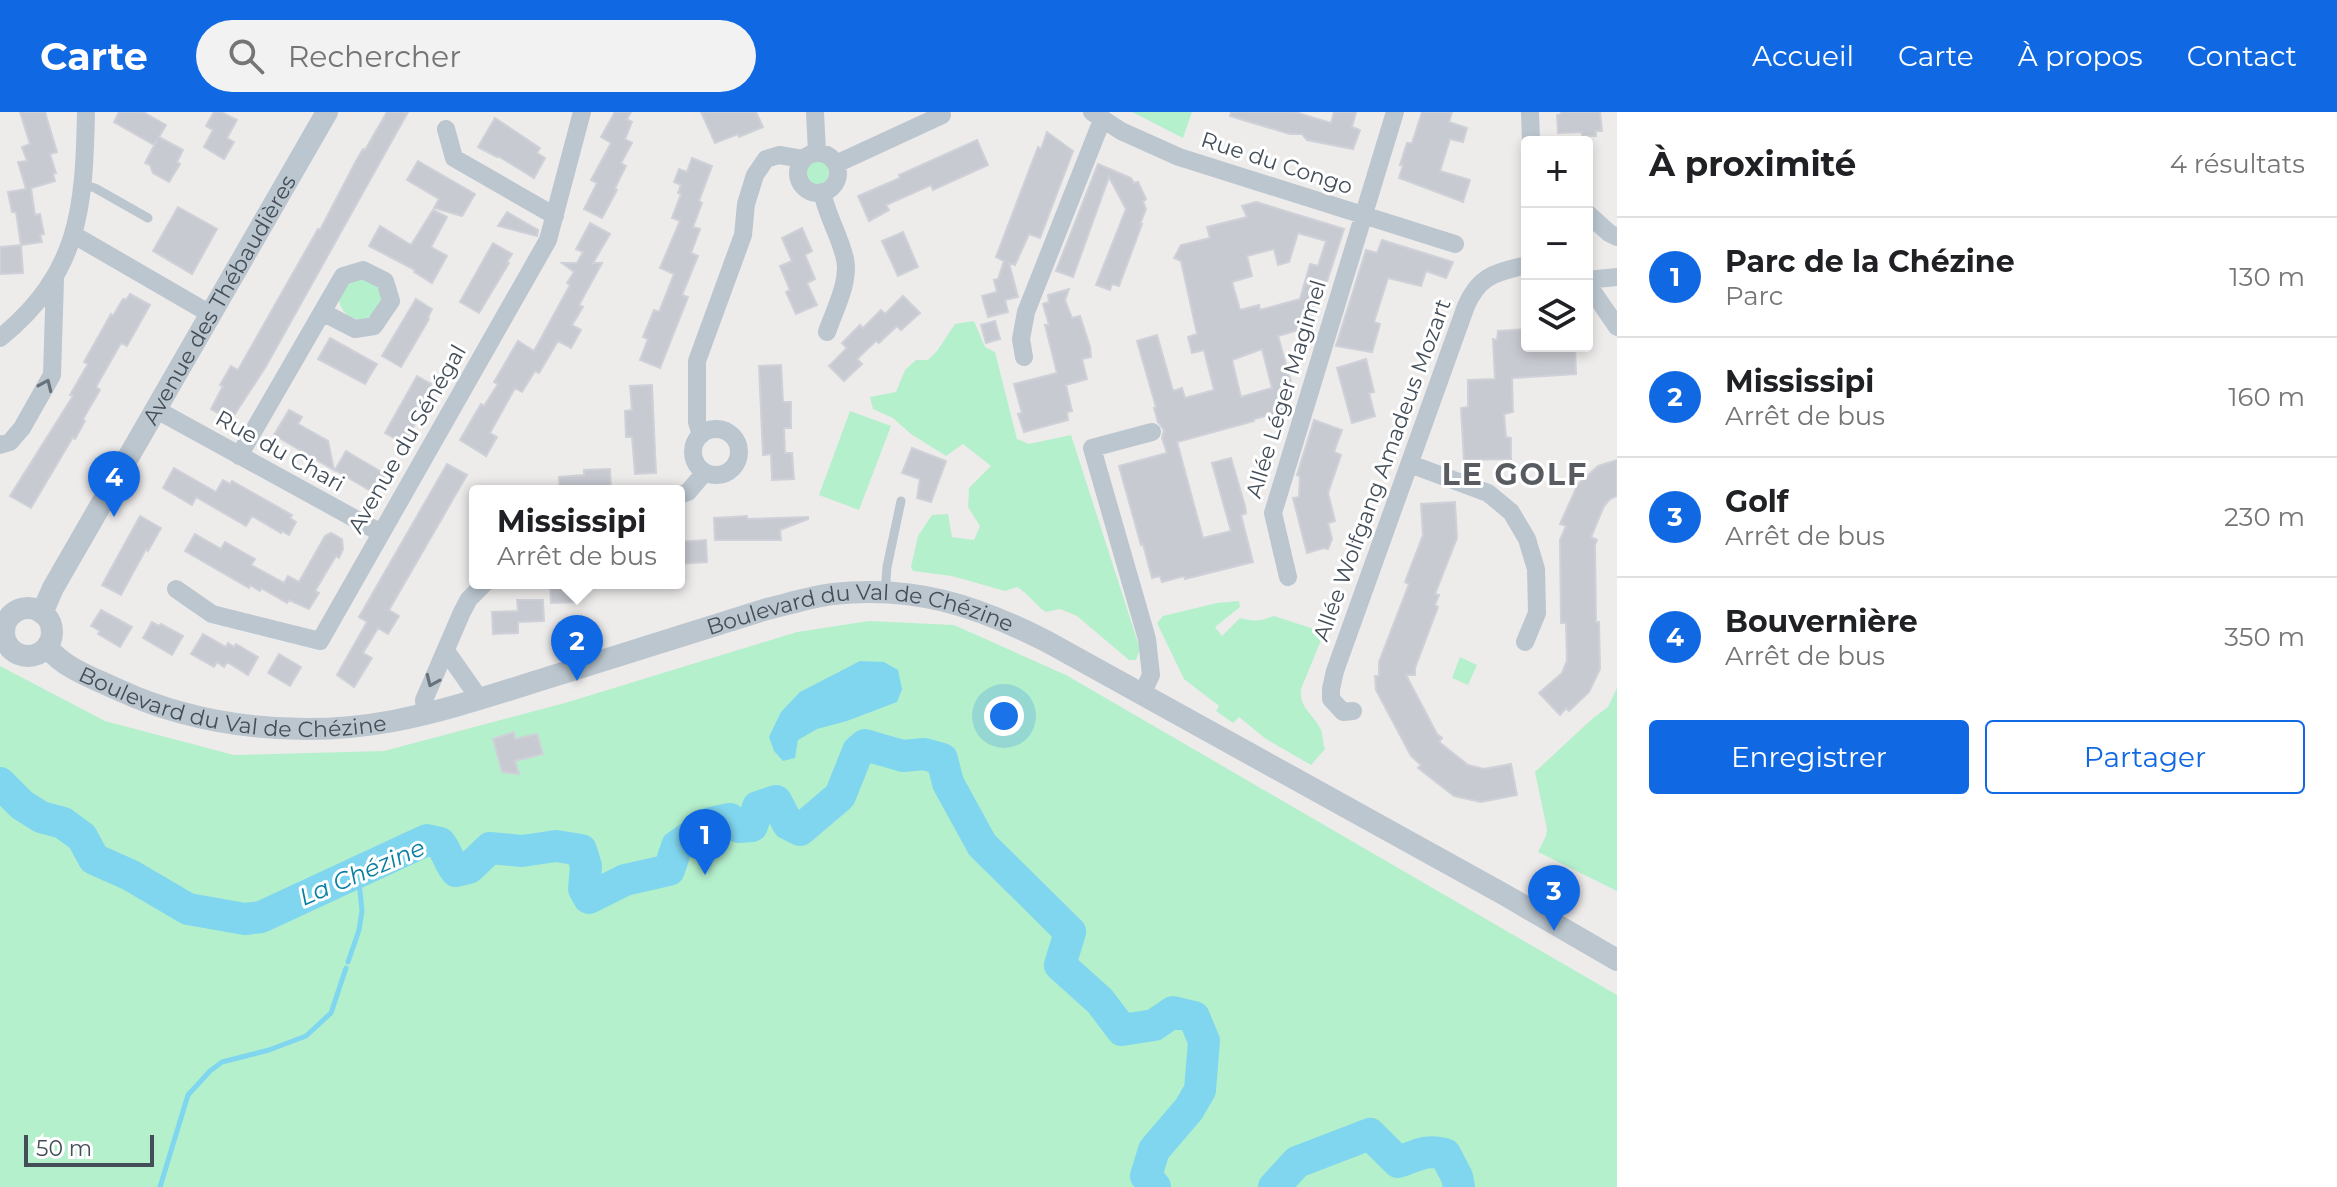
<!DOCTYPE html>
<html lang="fr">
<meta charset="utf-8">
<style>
body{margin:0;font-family:Montserrat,sans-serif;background:#f2f2f2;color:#202124}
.controls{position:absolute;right:24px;top:24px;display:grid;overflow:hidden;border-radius:8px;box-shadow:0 4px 12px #0003}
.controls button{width:72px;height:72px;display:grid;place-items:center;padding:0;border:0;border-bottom:2px solid #e0e0e0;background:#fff;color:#202124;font:40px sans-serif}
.scale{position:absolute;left:24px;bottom:20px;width:130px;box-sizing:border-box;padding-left:8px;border:4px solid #434e59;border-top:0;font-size:22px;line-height:28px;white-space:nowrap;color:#434e59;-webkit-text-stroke:6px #fff;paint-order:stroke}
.you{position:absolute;left:1004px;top:604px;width:28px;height:28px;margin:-20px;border:6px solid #fff;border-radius:50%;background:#1a73e8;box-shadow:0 0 0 12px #1a73e833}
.badge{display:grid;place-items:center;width:52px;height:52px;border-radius:50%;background:#1069e3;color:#fff;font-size:26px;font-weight:700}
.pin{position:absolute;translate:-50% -66px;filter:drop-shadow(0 2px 4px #0008)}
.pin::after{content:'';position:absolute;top:42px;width:28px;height:24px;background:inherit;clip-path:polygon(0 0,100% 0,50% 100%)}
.popup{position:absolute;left:469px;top:373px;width:216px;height:104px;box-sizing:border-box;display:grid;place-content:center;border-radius:8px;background:#fff;filter:drop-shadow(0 2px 6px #0005);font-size:26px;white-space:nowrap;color:#757577}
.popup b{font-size:30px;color:#202124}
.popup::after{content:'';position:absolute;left:50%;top:100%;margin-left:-16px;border:16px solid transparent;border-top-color:#fff}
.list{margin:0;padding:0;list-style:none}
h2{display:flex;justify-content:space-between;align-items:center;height:104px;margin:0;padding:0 32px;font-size:34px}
h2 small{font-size:26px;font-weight:400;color:#757577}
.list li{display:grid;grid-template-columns:52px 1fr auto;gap:24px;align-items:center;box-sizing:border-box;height:120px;padding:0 32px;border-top:2px solid #e0e0e0}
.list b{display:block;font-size:30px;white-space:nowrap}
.list p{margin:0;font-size:26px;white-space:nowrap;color:#757577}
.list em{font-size:26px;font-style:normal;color:#757577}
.actions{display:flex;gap:16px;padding:24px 32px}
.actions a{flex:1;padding:18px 0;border:2px solid #1069e3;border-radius:8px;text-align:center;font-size:28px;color:#1069e3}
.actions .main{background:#1069e3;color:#fff}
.icon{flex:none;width:44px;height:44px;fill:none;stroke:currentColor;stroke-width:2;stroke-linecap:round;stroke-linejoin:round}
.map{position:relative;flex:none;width:1617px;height:1075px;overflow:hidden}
header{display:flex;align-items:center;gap:48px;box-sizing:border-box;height:112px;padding:0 40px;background:#1069e3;color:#fff}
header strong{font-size:38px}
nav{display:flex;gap:44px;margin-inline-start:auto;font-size:28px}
.search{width:560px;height:72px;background:#f2f2f2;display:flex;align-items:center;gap:20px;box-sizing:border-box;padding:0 28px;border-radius:44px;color:#757577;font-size:30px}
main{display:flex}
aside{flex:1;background:#fff}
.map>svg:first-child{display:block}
.green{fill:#b5f0cd}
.water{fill:#80d6ef}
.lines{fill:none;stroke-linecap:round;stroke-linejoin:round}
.stream{stroke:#80d6ef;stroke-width:5}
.river{stroke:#80d6ef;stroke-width:32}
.building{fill:#c8cad1;stroke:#cfd1d8;stroke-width:2;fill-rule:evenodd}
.service{stroke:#bbc6cf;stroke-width:9}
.minor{stroke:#bbc6cf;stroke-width:18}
.tertiary{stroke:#bbc6cf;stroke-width:22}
.oneway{stroke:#67727c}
.labels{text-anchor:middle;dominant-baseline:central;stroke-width:6;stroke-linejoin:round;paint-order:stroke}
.street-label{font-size:22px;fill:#434e59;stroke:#fff}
.water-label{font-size:24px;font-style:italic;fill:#067fa2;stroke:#fff}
.district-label{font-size:30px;font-weight:bold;letter-spacing:2px;fill:#585c61;stroke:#fff}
</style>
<header>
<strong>Carte</strong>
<div class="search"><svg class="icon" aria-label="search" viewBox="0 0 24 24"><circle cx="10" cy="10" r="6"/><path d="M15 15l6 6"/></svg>Rechercher</div>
<nav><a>Accueil</a><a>Carte</a><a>À propos</a><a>Contact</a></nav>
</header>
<main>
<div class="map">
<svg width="1617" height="1075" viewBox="0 0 1617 1075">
<rect width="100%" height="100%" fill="#eeebeb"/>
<!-- green -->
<path class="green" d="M1132,0H1192L1183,26Z
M805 61a12 12 0 1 1 24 0a12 12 0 1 1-24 0Z
M339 186a21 21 0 1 1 42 0a21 21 0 1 1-42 0Z
M974,209L985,235L995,240L1017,327L1029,332L1071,323L1140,537L1136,548H1129L1077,504L1060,497L1046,500C1035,493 1029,482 1017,475L1005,479L952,464L913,459L911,455L918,424L932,403L948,402L952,425L974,428L980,414L968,395L969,376L991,354L963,332L946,344L911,322L893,306L873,297L870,285L896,280L905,258L916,248H928L937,239L955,212Z
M850,299L891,314L859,398L819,383Z
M1239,489L1240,495L1215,515L1222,524L1240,506C1253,510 1262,509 1274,504L1314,517L1322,526L1301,577C1299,597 1314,602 1321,618C1323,623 1323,632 1325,637L1311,653L1266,627L1239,605L1233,611L1216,599L1219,594L1184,567L1157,511L1163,504L1217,491Z
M869,509L954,513L1066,563L1617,883V1075H0V554L105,609L234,643L384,639L565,591L797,520Z
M1460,545L1477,553L1468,573L1452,566Z
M1617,576V779L1538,740L1546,724L1547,717L1535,660L1593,606L1608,595Z"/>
<!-- water -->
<path class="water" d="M860,549L884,550L898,558L902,577L897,590L847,609L817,617L798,628L795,646L783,649L774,639L769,625L781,600L800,580Z"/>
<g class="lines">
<!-- stream -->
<path class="stream" d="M348,850L359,818L362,799L358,760
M160,1075L188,983L210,959L222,950L269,938L306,924L331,901L346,856"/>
<!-- river -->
<path class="river" d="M0,671L22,693L41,705L63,711L82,725L94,747L130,763L188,797L245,807L261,805L427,728L440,731C447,740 449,750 456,759L469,756L490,736L522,739L556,734L581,738L586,754L584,777L589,786L625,768L669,758L677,734L711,711L730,707L739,715L752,714L758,695L776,689L788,712L800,718L840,684L858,639L865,633L903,644L924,642L942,647L948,671L982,733L1070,820L1060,853L1100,889L1122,918L1154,913L1173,900L1194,905L1204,929L1200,978L1189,997L1154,1038L1146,1064L1155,1075
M1274,1075L1297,1050L1370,1022L1398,1050C1418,1044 1423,1037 1445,1042L1457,1065L1459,1075"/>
</g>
<!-- building -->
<path class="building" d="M20,0H45L57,40L50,42L56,61L53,62L55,69L31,76L35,103L40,102L44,122L40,123L42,130L21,133L16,100H12L8,80L26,77L18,50L27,49L22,35L30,32Z
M119,0H143L166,13L159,25L183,38L177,50L180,52L169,70L153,61L150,53L145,51L157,28L154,33L114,10Z
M214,0H221L237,8L227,26L234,30L224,47L204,35L213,18L206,14Z
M387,0H408L265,256L231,308L211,297L223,274L220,273L231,254L238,258L318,117L320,118L356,49L363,37L365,38Z
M615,0H631L627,7L632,10L625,27L632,31L621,51L626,54L615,76L617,78L602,106L584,97L597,71L591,68L611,31L601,25Z
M701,0H756L763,15L739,25L738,22L715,31Z
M1231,0H1295L1331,11L1334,0H1356L1352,15L1360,18L1353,37L1307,28L1302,22H1290L1230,4Z
M1422,0H1452L1449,10L1467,16L1463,30L1450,27L1440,59L1470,68L1463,90L1399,66L1403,53H1400L1407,31H1412Z
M1561,0H1600L1602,19H1596V24H1582V20L1558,21L1557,3L1561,2Z
M495,6L540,36L537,41L545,46L534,66L498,44L497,45L478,35Z
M1047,20L1073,39L1040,126L1029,122L1015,153L1009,151L1018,185L1005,188L1008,200L988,205L982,184L997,180L994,168L998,167L1004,149L996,145L1038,35L1041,37Z
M977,28L988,53L933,78L931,73L886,93L889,98L869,109L858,84L900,66L899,63Z
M692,46L712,54L699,89L702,91L693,115L700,117L691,141L698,144L682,183L688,185L660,256L640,248L648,227L643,225L654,198L659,200L674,162L660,156L680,109L672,106L681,82L678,81L681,73L674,70L679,57L687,60Z
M418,49L475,82L462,104L434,96L439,87L407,68Z
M1098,52L1131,66L1134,71L1138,70L1146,87L1143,90L1146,97L1140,112H1142L1119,174L1112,172L1110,178L1096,173L1126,97L1109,65L1073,165L1056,159Z
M1256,90L1344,117L1320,191L1311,195L1315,213L1278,224L1293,277L1285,279L1290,298L1254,307V309L1177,330L1203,426L1231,419L1212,351L1231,346L1245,394L1246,401L1241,403L1253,450L1185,467L1184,464L1162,470L1160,464L1152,466L1143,432L1141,433L1119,354L1167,341L1162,326L1164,318L1158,310L1154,296L1156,295L1137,229L1157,223L1173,279L1182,276L1185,286L1214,278L1204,238L1192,241L1188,225L1197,222L1181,149L1174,146L1181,133L1210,126L1207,115L1247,105L1242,94ZM1298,121L1326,129L1318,154L1310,152L1300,187L1260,198L1259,193L1240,198L1232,170L1252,164L1247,144L1274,137L1278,153L1289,150ZM1262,237L1272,276L1241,285L1232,248Z
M178,95L217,117L192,162L153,139Z
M433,98L447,105L431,135L447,144L432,171L414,160L415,158L369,134L380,114L411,133Z
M507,100L538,118L537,124L498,114Z
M590,111L610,122L593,151H602L579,193L583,195L572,213L581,218L571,236L558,229L539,261L535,259L522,280L515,276L490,321L497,325L486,344L460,328L481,292L484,294L498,272L494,270L518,229L534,239L570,173L567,171L574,160L562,151H577L583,140L576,137Z
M802,116L812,139L805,143L815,167L807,171L817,193L796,202L786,180L790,178L780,154L792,149L782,126Z
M903,120L918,155L898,164L882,129Z
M1382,128L1453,150L1446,166L1426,159L1421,174L1388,166L1374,210L1380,212L1372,240L1336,234L1366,138L1377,141Z
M493,131L512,142L507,150L509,151L479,201L460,190Z
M21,133L23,161L0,162V135Z
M1069,177L1065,188L1072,206L1080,204L1090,235L1091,245L1082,247L1087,267L1066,273L1072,299L1067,300L1068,308L1024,320L1018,302L1022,301L1014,272L1057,261L1045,213H1049L1043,192L1049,190L1048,183Z
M130,182L150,193L127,234L121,231L96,275L100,278L83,307L85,309L75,327L73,325L31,396L10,384L73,284L70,283L88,252L84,250L111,202L113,204L123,187L126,188Z
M903,184L920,201L901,218L897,214L879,231L876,229L857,247L862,252L844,269L829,254L847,236L842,231L860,213L863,216L881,198L885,202Z
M416,187L432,197L428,205L429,207L401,255L382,244Z
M995,209L1000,227L986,231L981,213Z
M1527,217V234H1575L1576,262L1512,266L1513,300L1504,302L1506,325L1511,326V347L1464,348L1461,296L1468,295V268L1495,267L1493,227L1497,228L1498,219Z
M330,226L377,252L365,272L318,247Z
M1366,247L1374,280L1369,281L1375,304L1352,311L1337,256Z
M781,253L783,290H791V316H784L785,341H792L794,367L772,368L771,342L763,343L759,254Z
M417,264L431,272L428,279L432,282L404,332L385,321Z
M652,273L656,361L635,362L632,325H626L625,299L632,298L630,274Z
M289,298L302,305L298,312L328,329L334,358L274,323Z
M1314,308L1342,318L1334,340L1341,343L1328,381L1335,409L1328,411L1332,427L1328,437L1324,436L1307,441L1293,386L1299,385L1300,364L1297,363Z
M912,336L946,349L931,390L917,386L920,367L902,361Z
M346,339L385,362L374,381L335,358Z
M1617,348V384L1610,387L1604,394L1591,425L1597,428L1595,433L1596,510H1599L1600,557L1589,580L1569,599L1566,596L1560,603L1539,581L1562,561L1567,549L1566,511H1561L1560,428L1566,414L1560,412L1578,372L1598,354Z
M447,352L467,363L389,498L399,504L388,522L378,516L363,541L372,546L354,575L337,563L367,510L359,505Z
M174,356L216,380L223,368L230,372L232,369L292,403L290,406L296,410L289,423L282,419L281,421L252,404L246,414L196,385L192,393L163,376Z
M610,357L611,379H560L559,365L584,363V358Z
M1455,390L1457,426L1435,482L1439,483L1435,493L1438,495L1415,556V563H1406L1437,622L1442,626L1439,630L1468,653L1484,657L1511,652L1517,683L1481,690L1454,684L1418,656L1421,653L1411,644L1376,578L1375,564H1379V550L1409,472L1405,470L1423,423L1421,392Z
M140,404L161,416L148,439L146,437L121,483L102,473Z
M747,404V407L808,405V407L780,418L781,428H715L714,406Z
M331,421L342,427L343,437L339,446L336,444L315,479L319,481L309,497L289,488L287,491L261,476L260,479L250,473L249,476L185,439L195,422L221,437L225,430L255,447L251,453L284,471L288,464L299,470L325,424Z
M706,428L707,450L679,452V430Z
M550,471H575L576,490L551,491Z
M517,488H543L544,509L518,510V521L493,522L492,500L518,499Z
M101,498L132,515L120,535L98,522L100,519L91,514Z
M152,510L159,514L161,512L183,524L172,543L143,526Z
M203,522L226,535L228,531L234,535L236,532L258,545L248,563L227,550L224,555L217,550L214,555L191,542Z
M279,542L301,555L290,574L268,561Z
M514,620L515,627L537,622L543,642L515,649L519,662L502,660L493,627Z"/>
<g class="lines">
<!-- service -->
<path class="service" d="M84,73L95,76L148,106
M885,481L887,455L901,389"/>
<!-- minor -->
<path class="minor" d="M815,0L817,40
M1092,0L1121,19L1179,45L1455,132
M1530,0L1531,30
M446,17L454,46L555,104
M798 61a20 20 0 1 1 40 0a20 20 0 1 1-40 0Z
M836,52L942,3
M822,80C827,104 840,124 845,147C850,170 834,199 827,220
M1587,101L1609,121L1617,125
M74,123L212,203
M1587,168L1617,165
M1587,171L1617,215
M0,226C80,161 84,96 86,0
M1024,245L1021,227L1026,200L1102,8
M157,298L381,421
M693 340a23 23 0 1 1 46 0a23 23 0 1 1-46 0Z
M701,323L697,310V249L743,123L746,92L755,63L766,47L779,43L803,47
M0,333L10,330L22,316L52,263L55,167
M239,344L343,164L363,158L385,169L391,189L374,214L355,217L322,200
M1410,352L1488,381L1511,400L1527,427L1536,457L1537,501L1525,530
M679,383L688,380L705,360
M1288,465L1273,401L1395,0
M176,477L212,502L320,529L548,128L582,0
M446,539L479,586
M1142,582L1151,563L1147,527L1092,336L1152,320
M1353,599L1343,600L1331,587V577L1335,559L1466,194C1480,162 1496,161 1527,153
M425,602L424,588L462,500L469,487L485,471"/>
<!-- tertiary -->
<g class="tertiary">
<circle cx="28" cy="520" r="24"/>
<path id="s1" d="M42,501L53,476L327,0"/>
<path id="s2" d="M47,535C65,557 93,566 119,578C201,616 304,626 393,609C451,598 507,578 563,561C631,540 699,518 767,497C788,492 810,485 833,482C913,473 975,493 1046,529L1505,783L1617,848"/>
</g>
</g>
<!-- one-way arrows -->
<defs><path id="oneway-chevron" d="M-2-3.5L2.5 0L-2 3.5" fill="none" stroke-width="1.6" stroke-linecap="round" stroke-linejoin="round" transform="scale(2)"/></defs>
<g class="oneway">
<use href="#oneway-chevron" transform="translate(46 273) rotate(-66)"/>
<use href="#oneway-chevron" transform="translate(432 569) rotate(114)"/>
</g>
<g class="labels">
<!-- street labels -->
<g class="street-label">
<text transform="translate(1277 51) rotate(18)">Rue du Congo</text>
<text stroke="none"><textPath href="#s1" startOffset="360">Avenue des Thébaudières</textPath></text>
<text transform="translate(1286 277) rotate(-73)">Allée Léger Magimel</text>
<text transform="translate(407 327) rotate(-60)">Avenue du Sénégal</text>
<text transform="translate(280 339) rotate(29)">Rue du Chari</text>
<text transform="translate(1382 358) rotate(-70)">Allée Wolfgang Amadeus Mozart</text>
<text stroke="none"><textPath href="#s2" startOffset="850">Boulevard du Val de Chézine</textPath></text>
<text stroke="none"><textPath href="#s2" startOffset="200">Boulevard du Val de Chézine</textPath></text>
</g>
<!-- water labels -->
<g class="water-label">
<text transform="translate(362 760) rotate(-23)">La Chézine</text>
</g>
<!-- district labels -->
<g class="district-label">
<text x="1515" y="362">LE GOLF</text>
</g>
</g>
</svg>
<div class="controls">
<button>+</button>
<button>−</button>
<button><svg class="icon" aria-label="layers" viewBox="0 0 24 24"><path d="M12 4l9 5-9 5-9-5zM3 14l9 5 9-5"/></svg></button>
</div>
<div class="scale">50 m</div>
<div class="you"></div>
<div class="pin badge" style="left:705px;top:763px">1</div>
<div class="pin badge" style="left:577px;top:569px">2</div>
<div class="popup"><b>Mississipi</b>Arrêt de bus</div>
<div class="pin badge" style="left:1554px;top:819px">3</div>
<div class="pin badge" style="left:114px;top:405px">4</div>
</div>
<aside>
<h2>À proximité<small>4 résultats</small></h2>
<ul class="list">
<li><span class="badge">1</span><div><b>Parc de la Chézine</b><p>Parc</p></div><em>130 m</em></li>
<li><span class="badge">2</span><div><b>Mississipi</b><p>Arrêt de bus</p></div><em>160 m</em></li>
<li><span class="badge">3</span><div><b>Golf</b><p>Arrêt de bus</p></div><em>230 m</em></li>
<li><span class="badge">4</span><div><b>Bouvernière</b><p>Arrêt de bus</p></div><em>350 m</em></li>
</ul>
<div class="actions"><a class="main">Enregistrer</a><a>Partager</a></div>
</aside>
</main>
